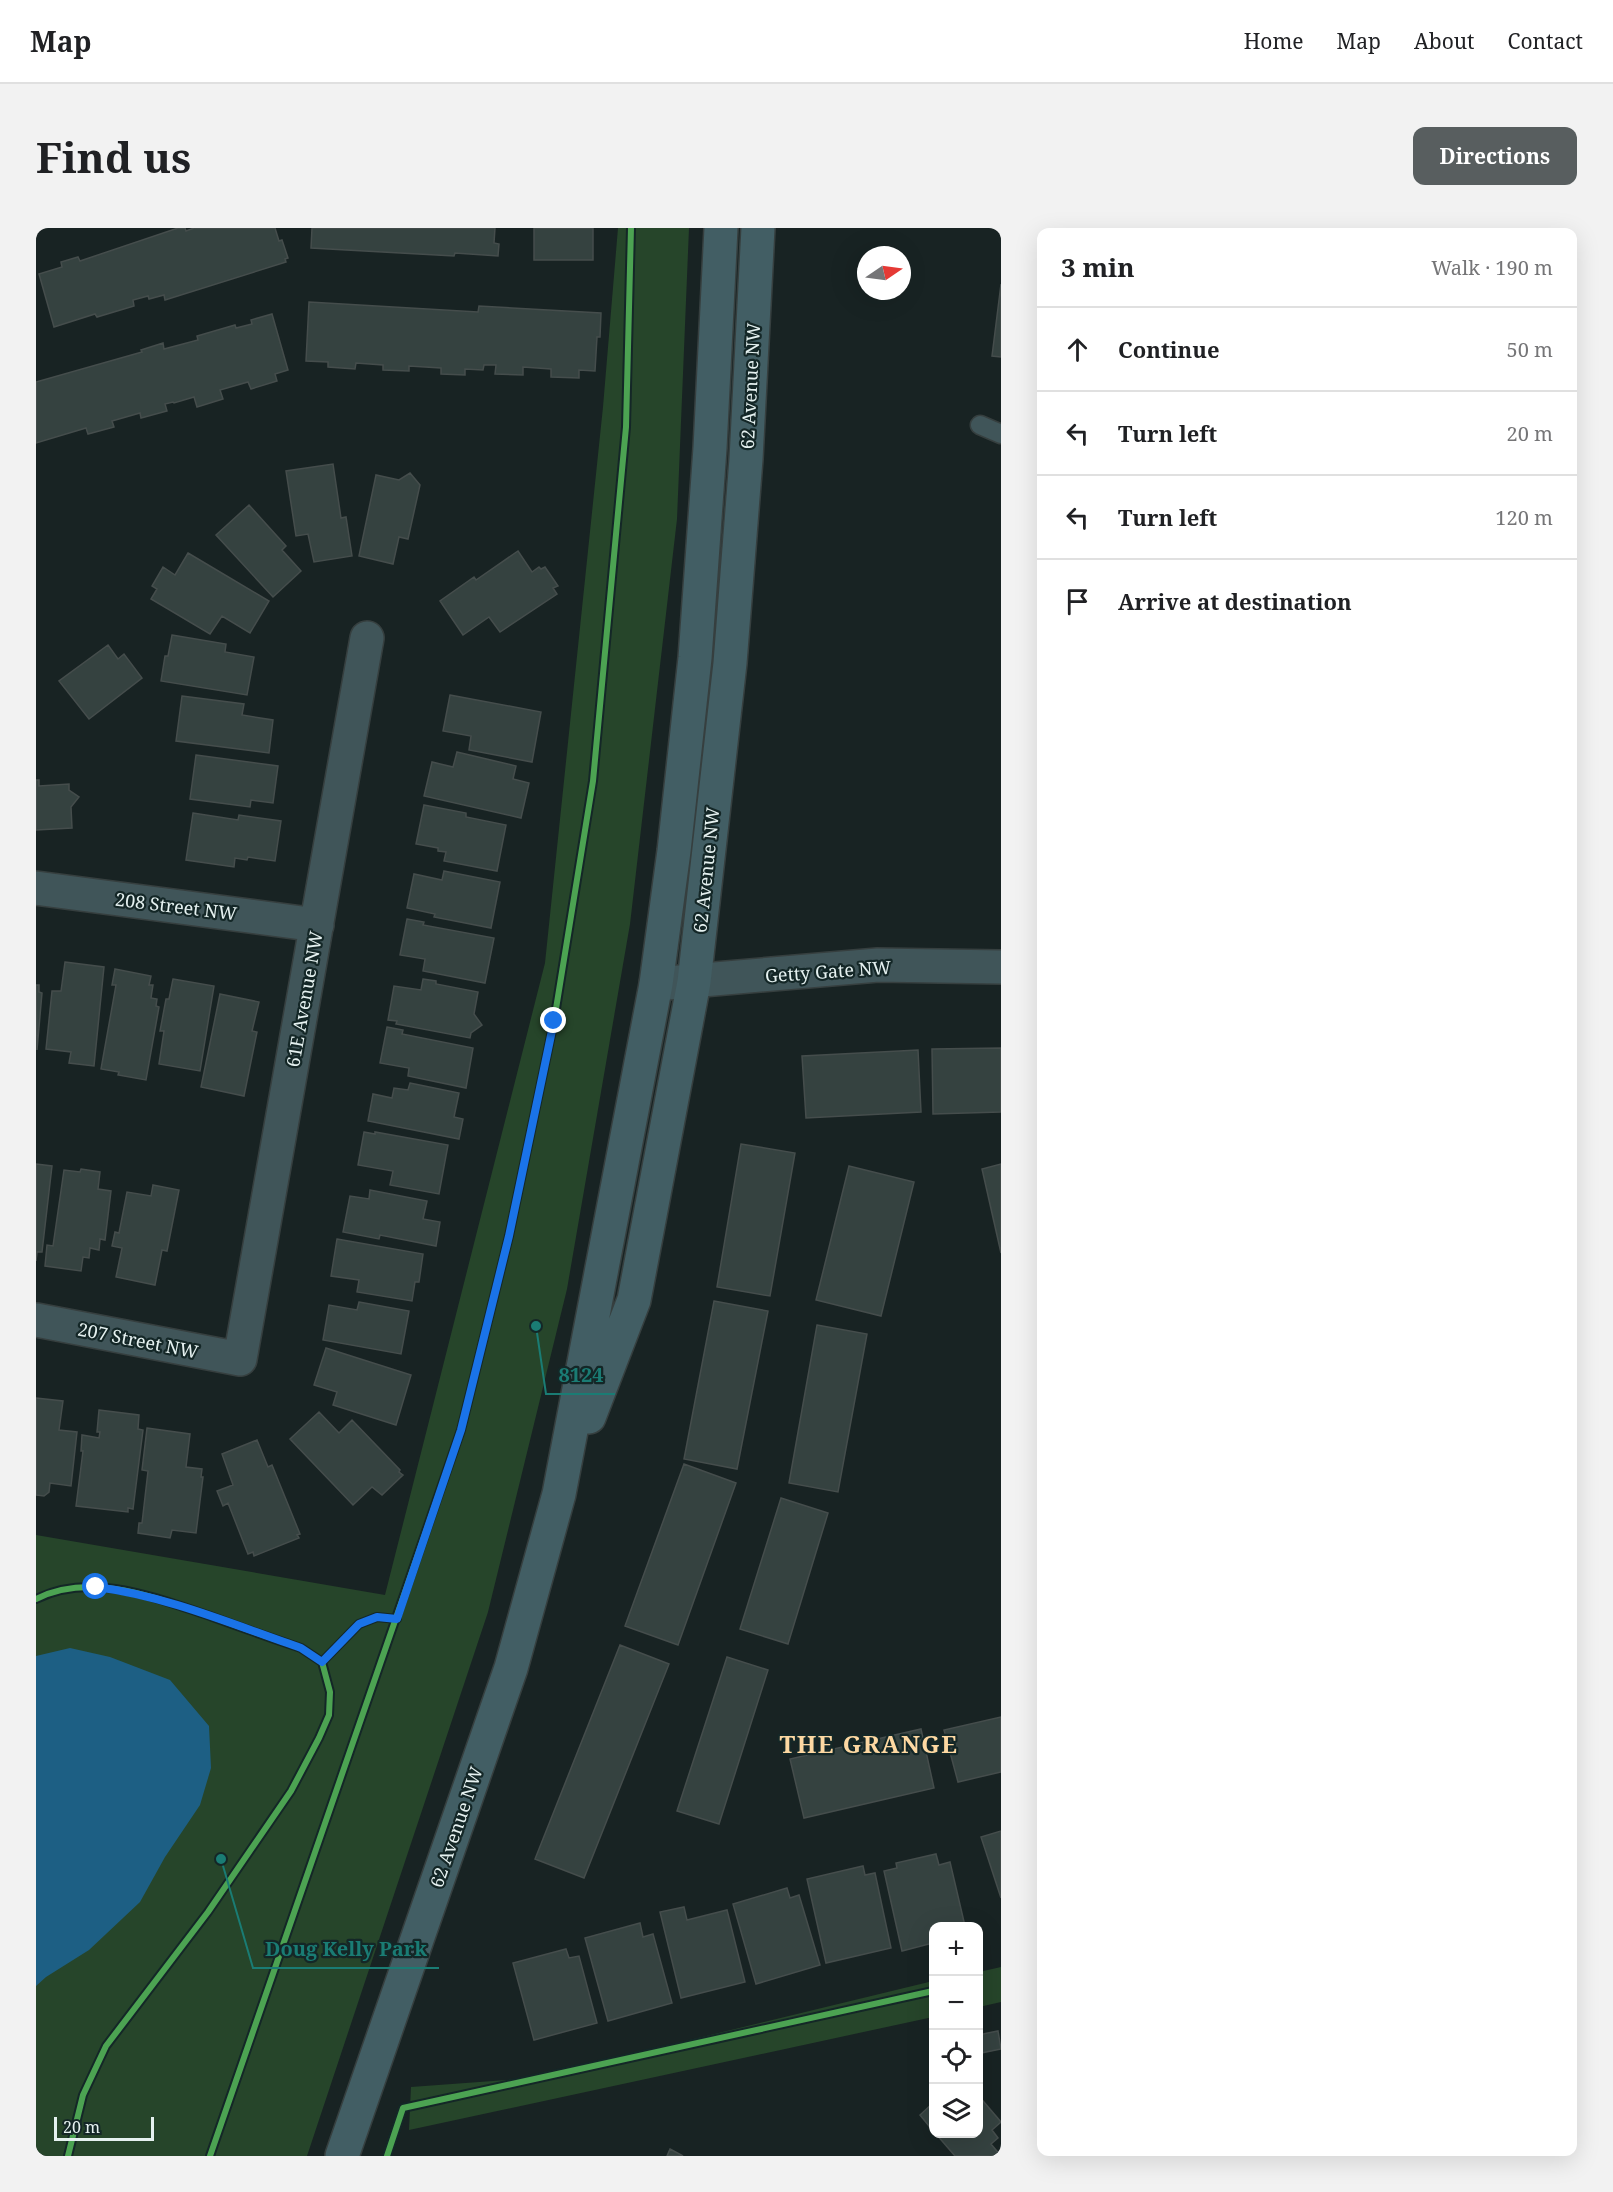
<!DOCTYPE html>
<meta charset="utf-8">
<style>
body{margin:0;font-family:"Noto Serif",serif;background:#f2f2f2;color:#202124}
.controls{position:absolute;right:18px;bottom:18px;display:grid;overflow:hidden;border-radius:12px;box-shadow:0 6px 24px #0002}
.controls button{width:54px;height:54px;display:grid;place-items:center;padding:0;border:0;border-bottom:2px solid #e0e0e0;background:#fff;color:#202124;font:30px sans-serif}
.compass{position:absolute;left:821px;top:18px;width:54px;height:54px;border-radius:50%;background:#fff;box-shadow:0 6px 24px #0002;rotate:77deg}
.scale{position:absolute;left:18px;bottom:15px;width:100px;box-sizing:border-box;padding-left:6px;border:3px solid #e5f1f0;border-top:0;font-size:16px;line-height:21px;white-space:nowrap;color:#e5f1f0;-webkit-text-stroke:4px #142727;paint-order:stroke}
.stop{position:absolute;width:18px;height:18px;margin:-14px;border:4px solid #1a73e8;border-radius:50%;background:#fff}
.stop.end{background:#1a73e8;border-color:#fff;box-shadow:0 2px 6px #0008}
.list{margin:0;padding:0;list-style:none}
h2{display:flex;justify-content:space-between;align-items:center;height:78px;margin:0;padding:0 24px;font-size:26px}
h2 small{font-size:20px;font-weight:400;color:#757577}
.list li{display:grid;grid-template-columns:39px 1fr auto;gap:18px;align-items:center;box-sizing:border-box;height:84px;padding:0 24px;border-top:2px solid #e0e0e0}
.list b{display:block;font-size:22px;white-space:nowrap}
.list em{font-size:20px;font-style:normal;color:#757577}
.icon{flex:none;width:33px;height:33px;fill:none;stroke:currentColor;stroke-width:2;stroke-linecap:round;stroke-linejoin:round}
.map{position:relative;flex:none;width:965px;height:1928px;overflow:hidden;border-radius:12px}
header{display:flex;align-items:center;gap:36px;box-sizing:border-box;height:84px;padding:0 30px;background:#fff;border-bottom:2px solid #e0e0e0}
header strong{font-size:28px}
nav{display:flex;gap:33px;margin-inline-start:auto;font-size:21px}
.intro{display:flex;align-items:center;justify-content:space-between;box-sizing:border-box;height:144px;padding:0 36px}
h1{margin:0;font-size:42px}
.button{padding:15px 27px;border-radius:12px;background:#585e5f;color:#fff;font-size:21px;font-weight:700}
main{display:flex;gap:36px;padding:0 36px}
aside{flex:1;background:#fff;border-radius:12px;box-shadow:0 6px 24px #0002}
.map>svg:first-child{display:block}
.green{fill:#26452a}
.water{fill:#1d5f84}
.building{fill:#354240;stroke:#454d4c;stroke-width:1.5}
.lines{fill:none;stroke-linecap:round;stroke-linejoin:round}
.lane-casing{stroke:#363f3f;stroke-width:21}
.street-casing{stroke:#363f3f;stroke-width:36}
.secondary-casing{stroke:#363f3f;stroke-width:36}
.lane{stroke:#405559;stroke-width:18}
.street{stroke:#405559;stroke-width:33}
.secondary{stroke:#425e64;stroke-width:33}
.cycleway-casing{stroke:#142727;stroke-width:10}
.cycleway{stroke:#4ca352;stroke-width:6}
.route{stroke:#1a73e8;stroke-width:8}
.labels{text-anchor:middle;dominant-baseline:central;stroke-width:4.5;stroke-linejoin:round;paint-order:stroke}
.street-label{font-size:18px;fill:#e5f1f0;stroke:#142727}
.district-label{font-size:24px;font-weight:bold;letter-spacing:1.5px;fill:#fdd8a2;stroke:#142727}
.leader{fill:none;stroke:#1a7c74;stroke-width:2}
.callout-dot{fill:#1a7c74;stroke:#142727;stroke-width:2}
.callout-label{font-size:20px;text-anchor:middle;font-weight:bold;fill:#1a7c74;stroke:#142727;stroke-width:4.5;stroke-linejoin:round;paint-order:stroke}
</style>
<header>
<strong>Map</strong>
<nav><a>Home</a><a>Map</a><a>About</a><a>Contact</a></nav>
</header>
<div class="intro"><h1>Find us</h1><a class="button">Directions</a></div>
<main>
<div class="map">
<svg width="965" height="1928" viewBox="0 0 965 1928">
<rect width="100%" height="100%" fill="#182323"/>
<!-- green -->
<path class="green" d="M582,0H653L641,291L594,696L531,1061L452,1384L271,1928H0V1307L349,1367L509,735L567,179Z
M965,1739V1774L943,1779V1744Z
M897,1753V1789L373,1902L375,1859L497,1850Z"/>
<!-- water -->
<path class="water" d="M34,1420L74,1429L134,1452L173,1498L175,1540L164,1577L129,1629L104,1674L53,1722L10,1749L0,1758V1428Z"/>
<!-- building -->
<path class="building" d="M142,0H149L150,3L158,0H239L243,13L246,12L252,30L249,31L250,34L129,72L128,67L113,71L112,68L97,72L98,78L61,89L59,86L18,99L3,46L26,39L25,34L42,29L44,33Z
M276,0H459L458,15L463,16L462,28L419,25L418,28L275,20Z
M498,0H557V32H498Z
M965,56V129L956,128Z
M273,74L442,84L443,78L565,85L564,109H561L559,143L543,142V150L515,149V141L487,139V147L459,146L460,137H448L447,142L429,141V147L405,146V140L373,138V143L347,142V137L320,135L319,141L292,139V134L270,133Z
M236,86L252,142L239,146L241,153L215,161L212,154L184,162L187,171L161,179L158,169L138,175L137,174L129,176L131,183L105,190L104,185L76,193L78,199L52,206L50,200L0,215V154L106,124L105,122L127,115L128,121L162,112L161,108L199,97L200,100L216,96L215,92Z
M297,236L305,290L310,289L316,328L278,334L272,306L260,308L250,243Z
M374,245L384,257L372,311L363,309L357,336L323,328L340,247L363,252Z
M213,277L250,318L246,322L265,343L237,369L180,307Z
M482,323L496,344L503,339L505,341L509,339L522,358L517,360L521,366L464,404L453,389L427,407L404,373L438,349L440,352Z
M152,325L233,373L214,405L186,388L174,406L115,371L121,361L116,358L127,339L139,347Z
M136,407L190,416L189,424L218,429L211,467L125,453L129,428H132Z
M72,417L82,431L88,426L106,450L53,491L23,453Z
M414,467L505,484L496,534L433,522L435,508L407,503Z
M146,468L208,476L206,487L237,492L233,525L140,513Z
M421,524L480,538L477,551L493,555L485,590L388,568L396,534L417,539Z
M160,527L242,538L237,575L215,572L214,579L154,571Z
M0,552H3V558L33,556V562L43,569L35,579L36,600L0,602Z
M388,577L430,585V589L470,597L461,643L408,633L410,624L402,623V620L380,616Z
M157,585L202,592L203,587L245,593L239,633L212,629L211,632L199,630L198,639L150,632Z
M408,643L464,654L455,700L398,689L399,686L371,680L378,646L406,652Z
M371,691L388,694L387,697L458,710L449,755L387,743L389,731L364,727Z
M29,734L68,739L58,838L33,835L35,824L10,821L16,763H25Z
M79,741L115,748L113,757H117L115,770L121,771L120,778L123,779L110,852L82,847L83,844L65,841L80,757H76Z
M137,751L178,758L164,843L123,836L128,803H124L130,771H133Z
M387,751L400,753V756L442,764L438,786L446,797L435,805L434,810L360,796L361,793L352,792L358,758L385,762Z
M0,757H3V764L6,765L1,822Z
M184,766L223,774L216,803L221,804L208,868L165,859Z
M351,799L367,802L366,806L437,820L430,860L372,848L373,840L344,835Z
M965,820V884L897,886L896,821Z
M882,822L885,884L770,890L766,828Z
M374,855L423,865L418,889L427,891L423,911L332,893L337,866L356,870L358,860L372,862Z
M328,904L339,906V904L412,917L403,966L354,957L357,943L322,937Z
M705,916L759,925L734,1068L681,1059Z
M0,936L16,938L6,1024H1L0,1033Z
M965,936V1025L946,941Z
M813,938L878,954L845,1088L780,1072Z
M45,941L64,944L62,961L75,963L69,1012L64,1011L63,1022L54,1020L53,1030L47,1029L45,1043L9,1038L11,1017L17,1018L28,942L44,944Z
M117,957L143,962L131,1023L126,1022L119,1057L80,1049L86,1020L76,1018L79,1004L83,1005L91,964L115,968Z
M334,962L391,973L387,991L404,994L400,1018L344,1007L343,1011L307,1004L314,968L333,971Z
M301,1011L387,1026L383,1054H379L376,1073L321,1064L323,1052L295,1048Z
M678,1073L732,1083L701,1241L648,1231Z
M323,1074L373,1083L365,1126L287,1112L293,1077L321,1082Z
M781,1097L831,1106L802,1264L753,1255Z
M290,1120L375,1147L360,1197L297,1177L301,1164L278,1157Z
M0,1170L27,1173L23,1202L41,1204L35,1258L14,1255L13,1264L8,1268L0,1267Z
M63,1182L103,1187L102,1201L107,1202L97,1281L92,1280V1284L40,1278L47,1223H45L46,1207L63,1210L64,1204H61Z
M283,1184L303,1205L316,1192L364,1242L363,1244L367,1247L346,1267L336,1259L317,1277L254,1211Z
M111,1200L154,1206L150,1239L166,1241L165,1249H167L160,1305L136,1302L134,1310L102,1305L103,1295H106L112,1243L106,1242Z
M221,1212L232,1239L236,1237L264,1306L261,1307L263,1310L218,1328L217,1324L212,1326L192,1275L187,1278L181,1263L197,1257L186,1226Z
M648,1236L700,1255L642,1417L589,1398Z
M745,1270L792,1285L752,1416L704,1401Z
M584,1417L633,1436L548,1650L499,1631Z
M691,1429L732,1442L683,1596L641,1583Z
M965,1489V1544L922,1554L908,1502Z
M885,1501L898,1560L768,1590L754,1531Z
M965,1603V1670L945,1609Z
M900,1626L903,1637L914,1634L929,1698H897V1715L866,1723L848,1643L861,1640L860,1635Z
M827,1638L829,1647L839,1645L855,1720L790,1735L771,1651Z
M751,1660L754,1670L763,1667L784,1737L720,1756L697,1676Z
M648,1679L651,1692L691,1682L709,1754L645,1770L624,1684Z
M604,1695L607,1709L617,1706L636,1775L572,1793L549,1710Z
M530,1721L533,1730L543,1728L561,1795L498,1812L477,1735Z
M962,1803L965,1821L945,1825L942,1807Z
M942,1867L965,1894L956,1902L962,1910L955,1916L965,1928H919L900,1906H942Z
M897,1875V1903L884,1887Z
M634,1921L647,1928H631Z"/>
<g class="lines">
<defs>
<path id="lane" d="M944,197L965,206"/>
<path id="street" d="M0,660L281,697
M620,756L842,737L965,739
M0,1092L204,1131L331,410"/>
<path id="secondary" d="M553,1189L598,1072L658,754L694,435L710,231L722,0
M306,1928L475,1440L523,1266L620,756L638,623L659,430L674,220L685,0"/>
</defs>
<!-- lane casing -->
<use href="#lane" class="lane-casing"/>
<!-- street casing -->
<use href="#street" class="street-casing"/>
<!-- secondary casing -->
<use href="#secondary" class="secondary-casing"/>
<!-- lane -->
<use href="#lane" class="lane"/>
<!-- street -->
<use href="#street" class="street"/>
<!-- secondary -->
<use href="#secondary" class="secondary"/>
<defs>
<path id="cycleway" d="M0,1371C55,1343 120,1370 174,1388C204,1399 235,1410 265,1420L286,1434L294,1464L293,1487L283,1510L255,1563L172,1684L70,1818L47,1867L32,1928
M286,1434L323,1396L341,1389L361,1391
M174,1928L425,1202L473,1008L518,793L557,553L590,199L595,0
M351,1928L367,1880L897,1763"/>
</defs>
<!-- cycleway casing -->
<use href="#cycleway" class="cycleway-casing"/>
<!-- cycleway -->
<use href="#cycleway" class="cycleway"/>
</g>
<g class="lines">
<!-- route -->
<path class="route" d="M60,1359C131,1368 198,1397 265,1420L286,1434L323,1396L341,1389L361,1391L425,1202L473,1008L518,793"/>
</g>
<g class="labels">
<!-- street labels -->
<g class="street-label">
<text transform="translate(714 158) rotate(-87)">62 Avenue NW</text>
<text transform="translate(670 642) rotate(-84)">62 Avenue NW</text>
<text transform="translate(140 678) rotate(7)">208 Street NW</text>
<text transform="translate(792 743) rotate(-4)">Getty Gate NW</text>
<text transform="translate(268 771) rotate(-80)">61E Avenue NW</text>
<text transform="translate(102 1112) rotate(11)">207 Street NW</text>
<text transform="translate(420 1599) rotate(-71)">62 Avenue NW</text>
</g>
<!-- district labels -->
<g class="district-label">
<text x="833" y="1515">THE GRANGE</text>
</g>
</g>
<!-- callouts -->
<path class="leader" d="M500 1098L510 1166H579M185 1631L217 1740H403"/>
<g class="callout-dot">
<circle cx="500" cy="1098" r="6"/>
<circle cx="185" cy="1631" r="6"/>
</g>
<g class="callout-label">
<text x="545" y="1154">8124</text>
<text x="310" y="1728">Doug Kelly Park</text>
</g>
</svg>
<div class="controls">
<button>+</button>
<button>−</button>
<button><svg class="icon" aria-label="locate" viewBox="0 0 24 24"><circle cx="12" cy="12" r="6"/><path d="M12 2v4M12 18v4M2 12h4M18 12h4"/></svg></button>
<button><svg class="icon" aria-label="layers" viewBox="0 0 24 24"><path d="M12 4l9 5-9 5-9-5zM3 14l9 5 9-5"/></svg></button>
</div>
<svg class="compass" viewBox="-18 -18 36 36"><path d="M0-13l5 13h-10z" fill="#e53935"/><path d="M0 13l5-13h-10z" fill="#757577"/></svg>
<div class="scale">20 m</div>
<div class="stop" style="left:60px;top:1359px"></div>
<div class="stop end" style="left:518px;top:793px"></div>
</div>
<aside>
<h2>3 min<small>Walk · 190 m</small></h2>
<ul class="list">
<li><svg class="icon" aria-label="ahead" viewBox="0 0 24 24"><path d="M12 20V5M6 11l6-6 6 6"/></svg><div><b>Continue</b></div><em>50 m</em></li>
<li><svg class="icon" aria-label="left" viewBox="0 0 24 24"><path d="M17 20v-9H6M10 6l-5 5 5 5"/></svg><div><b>Turn left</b></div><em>20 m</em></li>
<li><svg class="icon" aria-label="left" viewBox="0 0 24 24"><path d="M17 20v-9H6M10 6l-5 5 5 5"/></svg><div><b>Turn left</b></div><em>120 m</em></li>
<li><svg class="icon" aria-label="arrive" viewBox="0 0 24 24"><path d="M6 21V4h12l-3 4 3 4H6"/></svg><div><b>Arrive at destination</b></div></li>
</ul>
</aside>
</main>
